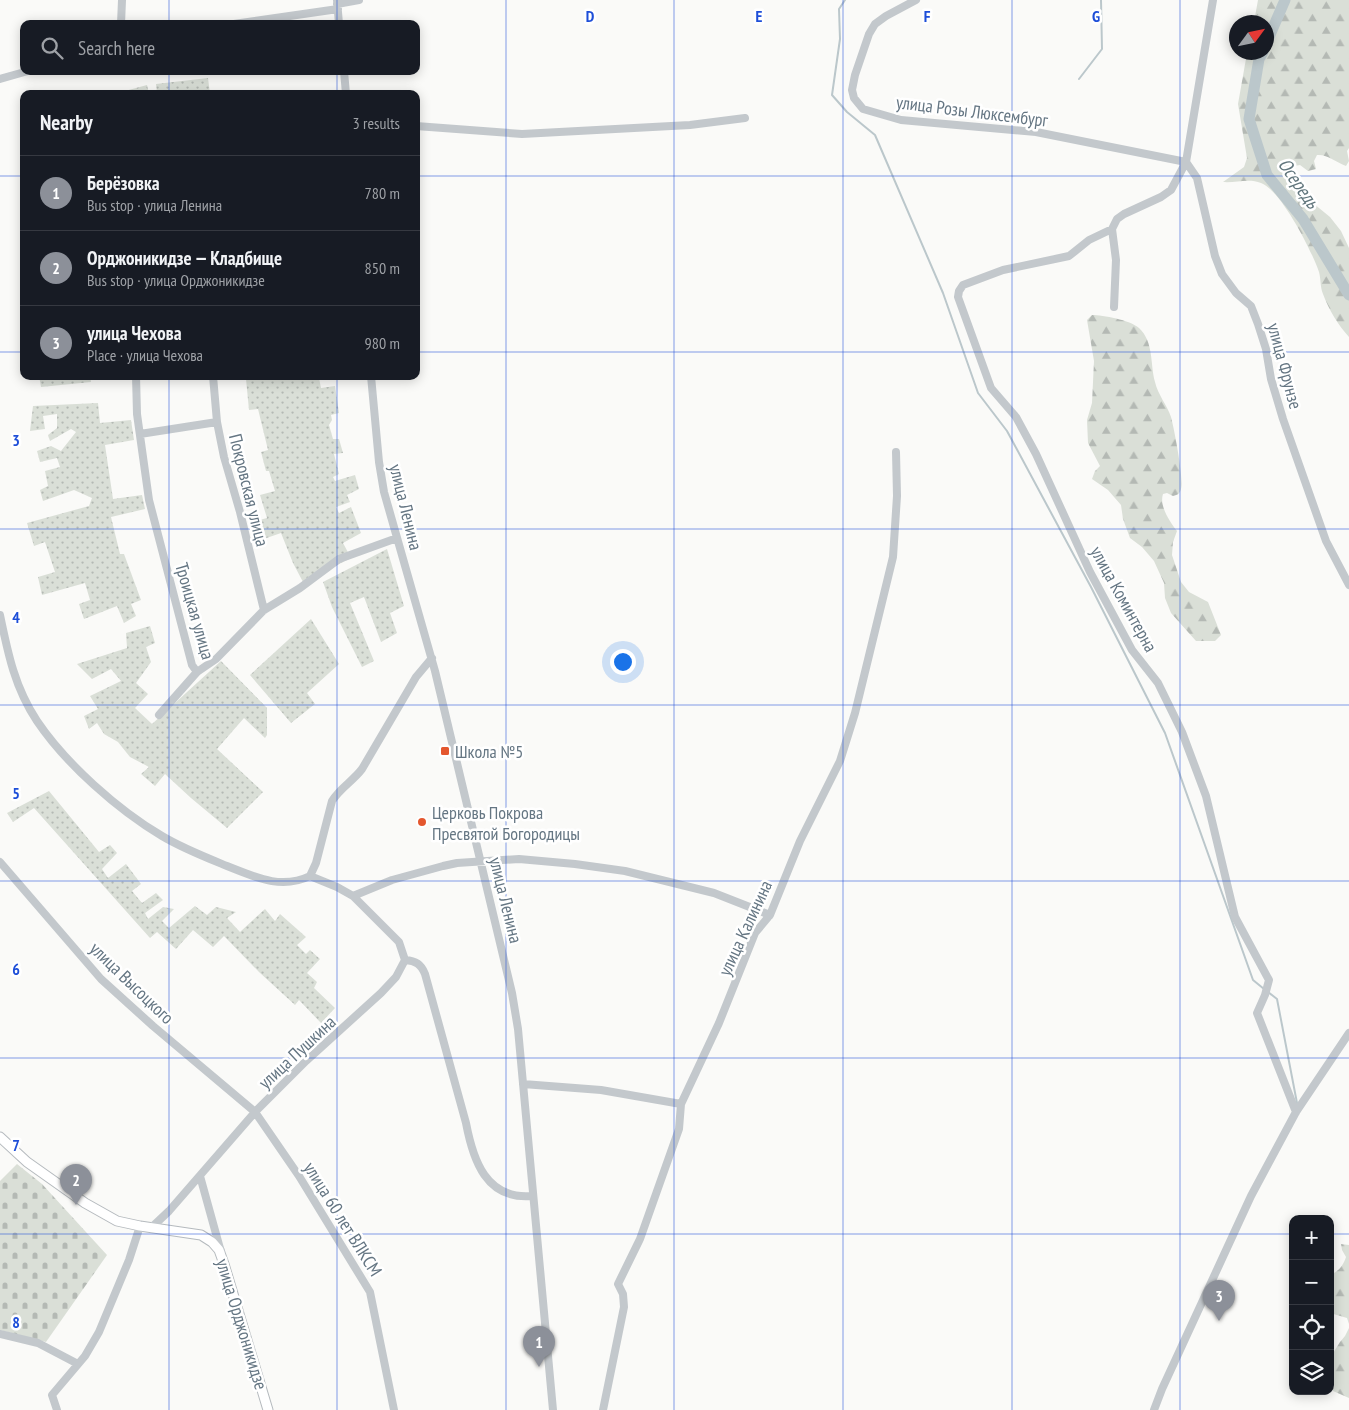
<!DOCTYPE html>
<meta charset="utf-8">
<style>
body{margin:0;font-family:"PT Sans Narrow",sans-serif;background:#20242c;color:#f1f3f6}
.controls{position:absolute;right:15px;bottom:15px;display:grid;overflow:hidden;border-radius:10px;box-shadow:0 2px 12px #0003}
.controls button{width:45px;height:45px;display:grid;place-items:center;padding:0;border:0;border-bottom:1px solid #363941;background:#171b24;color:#f1f3f6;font:25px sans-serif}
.compass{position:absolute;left:1229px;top:15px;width:45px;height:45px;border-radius:50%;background:#171b24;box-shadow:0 2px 12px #0003;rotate:57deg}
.you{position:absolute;left:622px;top:661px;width:18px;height:18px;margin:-12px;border:4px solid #fff;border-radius:50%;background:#1a73e8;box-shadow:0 0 0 8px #1a73e833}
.badge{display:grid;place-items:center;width:32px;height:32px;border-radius:50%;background:#8c9099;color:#fff;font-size:16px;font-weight:700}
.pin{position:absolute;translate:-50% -41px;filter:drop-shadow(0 1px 2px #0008)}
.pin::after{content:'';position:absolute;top:26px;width:18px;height:15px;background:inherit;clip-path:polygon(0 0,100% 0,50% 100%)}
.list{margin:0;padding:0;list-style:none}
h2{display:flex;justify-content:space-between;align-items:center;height:65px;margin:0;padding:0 20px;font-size:21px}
h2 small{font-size:16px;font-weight:400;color:#9ea1a6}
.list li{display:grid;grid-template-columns:32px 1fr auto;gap:15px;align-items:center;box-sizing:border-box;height:75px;padding:0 20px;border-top:1px solid #363941}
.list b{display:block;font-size:19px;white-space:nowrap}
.list p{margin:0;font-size:16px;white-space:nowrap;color:#9ea1a6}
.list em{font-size:16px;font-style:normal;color:#9ea1a6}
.icon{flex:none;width:28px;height:28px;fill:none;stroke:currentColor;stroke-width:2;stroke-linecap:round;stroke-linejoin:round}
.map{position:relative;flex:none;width:1349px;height:1410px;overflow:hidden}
.search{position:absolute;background:#171b24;box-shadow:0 2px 12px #0003;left:20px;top:20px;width:400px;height:55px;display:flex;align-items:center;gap:12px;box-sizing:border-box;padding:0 18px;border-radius:10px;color:#9ea1a6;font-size:19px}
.panel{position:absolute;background:#171b24;box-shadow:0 2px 12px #0003;left:20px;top:90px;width:400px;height:290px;border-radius:10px}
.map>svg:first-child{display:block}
.grass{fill:url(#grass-dots)}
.forest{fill:url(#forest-firs)}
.cemetery{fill:url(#cemetery-stones)}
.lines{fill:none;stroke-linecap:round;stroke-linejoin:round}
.stream{stroke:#bbc7cb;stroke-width:2}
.river{stroke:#bbc7cb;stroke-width:11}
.major-casing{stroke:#b5babe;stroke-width:11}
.minor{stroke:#c3c8cc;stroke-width:8}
.major{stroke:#fff;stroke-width:9}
.grid{fill:none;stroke:#1d4ed8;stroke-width:1;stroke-opacity:0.55}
.poi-dot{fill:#e4572e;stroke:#fff;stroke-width:2}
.labels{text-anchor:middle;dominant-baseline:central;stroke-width:5;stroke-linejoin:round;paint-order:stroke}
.street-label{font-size:18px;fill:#657683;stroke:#fff}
.poi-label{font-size:18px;fill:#657683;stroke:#fff;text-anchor:start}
.water-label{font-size:19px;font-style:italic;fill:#60757c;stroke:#fff}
.grid-label{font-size:16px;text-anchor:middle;font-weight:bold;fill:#1d4ed8;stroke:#fff;stroke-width:5;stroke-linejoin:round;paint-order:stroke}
</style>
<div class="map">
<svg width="1349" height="1410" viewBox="0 0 1349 1410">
<defs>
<pattern id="grass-dots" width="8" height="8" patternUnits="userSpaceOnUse" patternTransform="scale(1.25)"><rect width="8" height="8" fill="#dadfd7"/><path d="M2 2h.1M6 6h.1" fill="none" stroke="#b4b9b4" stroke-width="1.8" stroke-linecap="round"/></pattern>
<pattern id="forest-firs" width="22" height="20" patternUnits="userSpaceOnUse" patternTransform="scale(1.25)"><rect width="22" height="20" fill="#dadfd7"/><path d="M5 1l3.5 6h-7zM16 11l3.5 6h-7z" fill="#b4b9b4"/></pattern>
<pattern id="cemetery-stones" width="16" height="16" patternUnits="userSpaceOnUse" patternTransform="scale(1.25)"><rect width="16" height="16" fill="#dadfd7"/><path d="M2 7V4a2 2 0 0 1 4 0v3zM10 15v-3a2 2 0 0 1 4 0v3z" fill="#b4b9b4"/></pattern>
</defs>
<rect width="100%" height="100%" fill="#fafaf8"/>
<!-- grass -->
<path class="grass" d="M208,78L210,94H157L156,84Z
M147,85L149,94H114Z
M39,376H90L91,382L41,387Z
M266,376H325L319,378L321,388L335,386L339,413L331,415L332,420L329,425L333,439H339L343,453L334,454L339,474L333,477L335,481L355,475L359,489L347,495L350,502L336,507L339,513L351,507L361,533L343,543L351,558L303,582L293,563L281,533L255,542L252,522L267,518L260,495L275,491L269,471H266L261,452L268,450L258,409L249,410L246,379Z
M98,403L100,423L131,420L134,440L105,445L113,499L142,495L145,509L111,517L120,554H124L141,600L131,604L136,616L124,623L117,606L84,619L79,604L90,600L85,583L42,595L38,577L55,572L45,542L34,546L27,523L89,506L92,498L74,490L43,501L40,490L48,486L45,471L60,467L57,458L40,462L37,451L51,446L61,451L76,432L71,429L50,441L48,435L57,428V414L43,416L45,429L30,431L33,406Z
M387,549L404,606L390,613L397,633L381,642L364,597L350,603L374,661L362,667L332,607L323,582Z
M311,619L339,664L307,693L315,704L291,723L250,675Z
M150,626L155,643L146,647L151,662L136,683L148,694L135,708L152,724L221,661L267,708V735L265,738L244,718L217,749L263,792L227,828L191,798L165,774L155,786L141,774L149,767L130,757L118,742L104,734L97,723L89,729L84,716L98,709L90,696L121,681L111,669L92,679L77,664L127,648L126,633Z
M49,791L99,852L110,845L117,853L102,869L108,878L126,864L141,884L132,891L142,903L156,893L163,900L145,913L148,919L163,907L174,909L162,921L169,928L195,906L207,915L216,907L236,912L227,918L240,932L265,909L275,921L280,914L306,937L297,945L306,954L310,950L320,959L307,973L317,982L314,988L335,1008L321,1023L299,1000L295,1005L259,972L224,936L213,947L193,930L176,949L157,932L150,938L34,808L13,822L7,813Z"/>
<!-- forest -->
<path class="forest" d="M1258,0H1349V148L1347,151L1349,161L1346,166C1336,162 1327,154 1317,155L1314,161L1316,169L1308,171L1300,165L1294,166L1293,176L1308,199L1330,217L1341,231L1349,248V337C1338,325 1329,310 1323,294C1320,287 1321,279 1319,272C1312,251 1281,190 1261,183C1249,178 1236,183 1223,182L1244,167L1247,158L1238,104L1247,53L1266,52V22H1254Z
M1092,315C1103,315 1130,320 1139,328C1154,342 1150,364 1155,382C1158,395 1167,405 1171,417C1174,428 1184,479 1181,489C1180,493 1178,495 1173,496L1167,493L1163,494C1159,506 1170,522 1177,531L1173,542L1172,555L1181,582L1189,592L1208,602L1221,635L1215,641H1196L1171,613L1165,598L1164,583L1154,561L1142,547L1130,538L1123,519L1121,505L1108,490L1092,479L1095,471L1100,466L1088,443L1087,420L1092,403L1094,361L1087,320Z
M1341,1244L1349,1245V1324L1347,1318L1330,1313V1275C1339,1271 1343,1266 1346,1257L1342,1250Z
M1349,1328V1398L1333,1391L1330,1384V1358L1340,1342L1345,1336Z"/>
<!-- cemetery -->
<path class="cemetery" d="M17,1164L42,1184L107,1255L46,1342L0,1330V1181Z"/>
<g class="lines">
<!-- stream -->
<path class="stream" d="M845,0L839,9L840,39L832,95L847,112L875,135L943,293L978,393L1007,431L1091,587L1165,733L1253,980L1264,989
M1079,79L1102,49L1101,0
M1268,992L1277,999L1297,1103"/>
<!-- river -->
<path class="river" d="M1266,44L1285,0
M1263,52L1259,59L1249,119L1267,175L1303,219L1349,295"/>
<defs>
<path id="major" d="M0,1137L27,1162L85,1203L117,1221L140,1226L201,1235L212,1242L219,1250L224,1264L268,1410"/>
</defs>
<!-- major casing -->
<use href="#major" class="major-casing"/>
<!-- minor -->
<path class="minor" d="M337,0L339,24
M916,0L886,16L875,24L869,34L855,75L852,90L854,98L863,109L901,120L1036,132L1186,162
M337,4L359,0
M121,24L122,0
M234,24L338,9
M344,71L346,94
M0,79L28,71
M416,126L522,134L690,125L745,118
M1186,162L1197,178L1215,256L1222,274L1236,293L1251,306L1258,324L1266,349L1271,379L1283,419L1326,541L1349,585
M1112,229L1089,240L1069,256L1003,270L963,285L959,291L958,297L991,388L1016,417L1036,454L1090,572L1132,650L1158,683L1182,732L1206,796L1235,917L1269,980L1265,995L1257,1013L1296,1112
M1114,307L1116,260L1112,229L1117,219L1124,214L1161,197L1171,190L1186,162L1213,0
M136,376L137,414L149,500L192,665L197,672L216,659L264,610L300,588L339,559L397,538
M213,376L217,422L224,457L240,512L264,610
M371,376L379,462L384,492L435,671L512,993L518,1029L553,1410
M140,434L217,422
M0,615C8,654 15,688 37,721C66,764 118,810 162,836C182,848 205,857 227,866C255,877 281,890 310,876L337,887L353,896L392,880L443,866L457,863L519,859L575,864L625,871L714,893L770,915
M159,715L197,672
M0,862L101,979L153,1026L255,1112L299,1176L370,1292L394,1410
M310,876L316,863L332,801C340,788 353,781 362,769L416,677L432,658
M405,960C416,961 421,964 425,974L466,1123C473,1160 486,1200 532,1196
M523,1084L601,1090L681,1104
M200,1176L221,1252
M151,1228L169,1211L255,1112L306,1061L381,993L396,977L405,960L399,942L353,896
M0,1334L38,1343L78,1364
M57,1410L52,1395L85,1356L99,1332L129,1260L140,1226
M603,1410L624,1307L623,1294L618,1284L640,1239L679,1129L681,1104L719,1023L755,933L770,915L800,841L840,761L855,713L893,557L897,496L896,452
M1154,1410L1162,1389L1251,1196L1296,1112L1349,1033"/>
<!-- major -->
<use href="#major" class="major"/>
</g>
<!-- grid -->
<path class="grid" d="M169,0V24M337,0V24M506,0V1410M674,0V1410M843,0V1410M1012,0V1410M1180,0V1410M169,71V94M337,71V94M0,176H24M416,176H1349M0,352H24M416,352H1349M169,376V1410M337,376V1410M0,529H1349M0,705H1349M0,881H1349M0,1058H1349M0,1234H1293M1330,1234H1349"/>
<!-- markers -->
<g class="poi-dot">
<rect x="440" y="746" width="10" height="10" rx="2.5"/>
<circle cx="422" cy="822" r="5"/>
</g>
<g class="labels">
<!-- street labels -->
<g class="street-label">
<text transform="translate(972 111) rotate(7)">улица Розы Люксембург</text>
<text transform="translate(1285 366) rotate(75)">улица Фрунзе</text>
<text transform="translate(249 490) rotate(76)">Покровская улица</text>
<text transform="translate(406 507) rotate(76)">улица Ленина</text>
<text transform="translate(1124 599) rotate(61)">улица Коминтерна</text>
<text transform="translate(195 611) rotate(74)">Троицкая улица</text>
<text transform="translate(506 900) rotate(76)">улица Ленина</text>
<text transform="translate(745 928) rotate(-65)">улица Калинина</text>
<text transform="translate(132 983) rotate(44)">улица Высоцкого</text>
<text transform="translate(297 1052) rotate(-43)">улица Пушкина</text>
<text transform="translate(343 1219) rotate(58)">улица 60 лет ВЛКСМ</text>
<text transform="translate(242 1324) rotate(73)">улица Орджоникидзе</text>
</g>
<!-- poi labels -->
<g class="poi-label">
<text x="455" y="751">Школа №5</text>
<text x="432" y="812">Церковь Покрова<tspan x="432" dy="21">Пресвятой Богородицы</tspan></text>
</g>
<!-- water labels -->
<g class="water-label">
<text transform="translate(1299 183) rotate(55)">Осередь</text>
</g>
</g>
<g class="grid-label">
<text x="590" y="22">D</text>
<text x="759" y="22">E</text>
<text x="927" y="22">F</text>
<text x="1096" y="22">G</text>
<text x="16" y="446">3</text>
<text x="16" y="623">4</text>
<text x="16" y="799">5</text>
<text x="16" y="975">6</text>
<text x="16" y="1151">7</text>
<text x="16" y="1328">8</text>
</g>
</svg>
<div class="controls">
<button>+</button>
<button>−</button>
<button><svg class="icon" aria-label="locate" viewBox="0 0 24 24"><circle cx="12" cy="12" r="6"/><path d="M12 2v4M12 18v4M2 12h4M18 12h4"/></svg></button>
<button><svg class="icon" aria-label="layers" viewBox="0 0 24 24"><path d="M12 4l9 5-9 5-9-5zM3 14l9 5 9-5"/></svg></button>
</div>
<svg class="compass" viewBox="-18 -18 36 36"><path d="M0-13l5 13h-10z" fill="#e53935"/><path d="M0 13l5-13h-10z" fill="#9ea1a6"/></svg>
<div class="you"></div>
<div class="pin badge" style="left:539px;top:1367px">1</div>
<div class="pin badge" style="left:76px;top:1205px">2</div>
<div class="pin badge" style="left:1219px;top:1321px">3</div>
<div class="search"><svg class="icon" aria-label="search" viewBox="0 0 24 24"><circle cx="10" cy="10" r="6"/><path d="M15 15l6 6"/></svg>Search here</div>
<section class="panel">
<h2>Nearby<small>3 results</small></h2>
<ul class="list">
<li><span class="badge">1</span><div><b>Берёзовка</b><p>Bus stop · улица Ленина</p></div><em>780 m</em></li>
<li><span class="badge">2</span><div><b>Орджоникидзе — Кладбище</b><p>Bus stop · улица Орджоникидзе</p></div><em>850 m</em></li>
<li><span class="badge">3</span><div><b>улица Чехова</b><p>Place · улица Чехова</p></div><em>980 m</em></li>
</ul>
</section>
</div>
